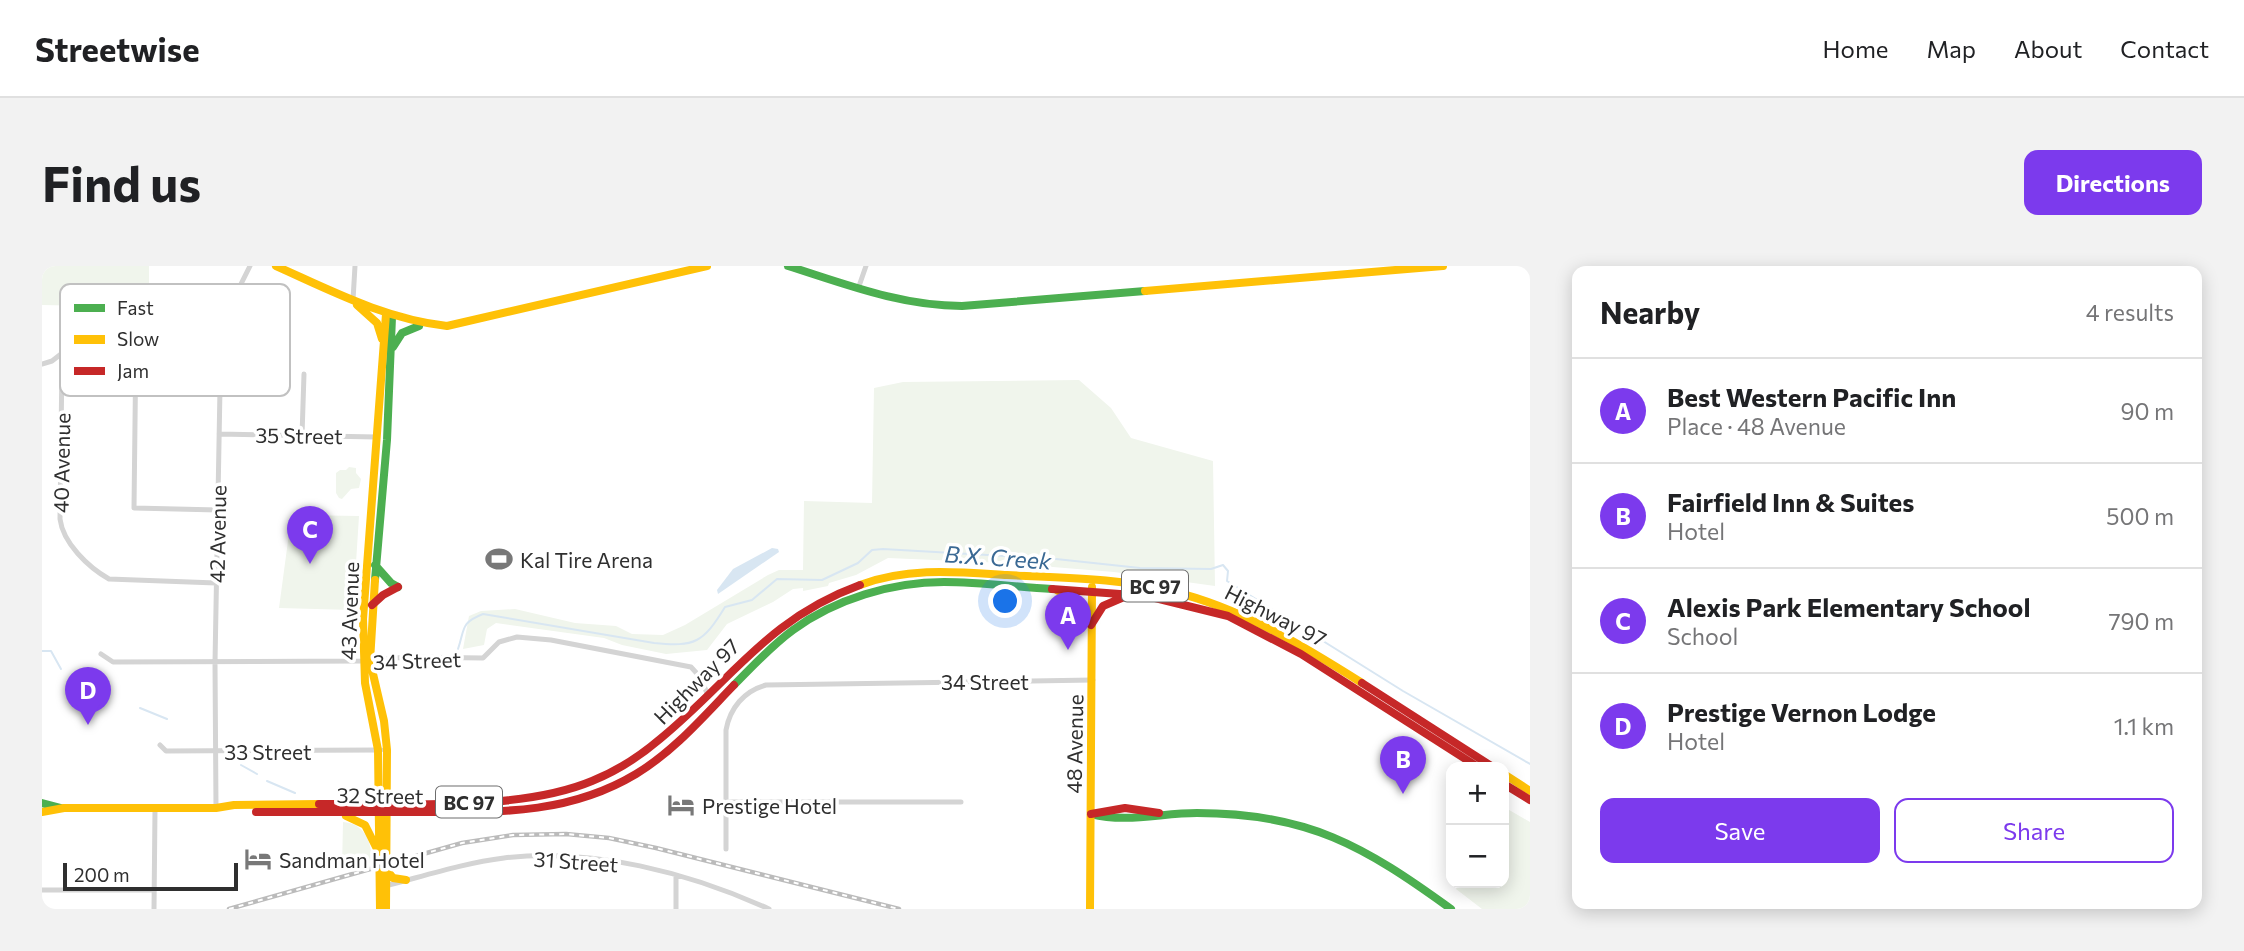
<!DOCTYPE html>
<meta charset="utf-8">
<style>
body{margin:0;font-family:Commissioner,sans-serif;background:#f2f2f2;color:#202124}
.controls{position:absolute;right:21px;bottom:21px;display:grid;overflow:hidden;border-radius:14px;box-shadow:0 4px 18px #0003}
.controls button{width:63px;height:63px;display:grid;place-items:center;padding:0;border:0;border-bottom:2px solid #e0e0e0;background:#fff;color:#202124;font:35px sans-serif}
.scale{position:absolute;left:21px;bottom:18px;width:175px;box-sizing:border-box;padding-left:7px;border:4px solid #2f2f2f;border-top:0;font-size:19px;line-height:24px;white-space:nowrap;color:#2f2f2f;-webkit-text-stroke:5px #fff;paint-order:stroke}
.you{position:absolute;left:964px;top:336px;width:24px;height:24px;margin:-18px;border:5px solid #fff;border-radius:50%;background:#1a73e8;box-shadow:0 0 0 10px #1a73e833}
.badge{display:grid;place-items:center;width:46px;height:46px;border-radius:50%;background:#7c3aed;color:#fff;font-size:23px;font-weight:700}
.pin{position:absolute;translate:-50% -58px;filter:drop-shadow(0 2px 4px #0008)}
.pin::after{content:'';position:absolute;top:37px;width:24px;height:21px;background:inherit;clip-path:polygon(0 0,100% 0,50% 100%)}
.list{margin:0;padding:0;list-style:none}
h2{display:flex;justify-content:space-between;align-items:center;height:91px;margin:0;padding:0 28px;font-size:30px}
h2 small{font-size:23px;font-weight:400;color:#757577}
.list li{display:grid;grid-template-columns:46px 1fr auto;gap:21px;align-items:center;box-sizing:border-box;height:105px;padding:0 28px;border-top:2px solid #e0e0e0}
.list b{display:block;font-size:26px;white-space:nowrap}
.list p{margin:0;font-size:23px;white-space:nowrap;color:#757577}
.list em{font-size:23px;font-style:normal;color:#757577}
.actions{display:flex;gap:14px;padding:21px 28px}
.actions a{flex:1;padding:16px 0;border:2px solid #7c3aed;border-radius:14px;text-align:center;font-size:24px;color:#7c3aed}
.actions .main{background:#7c3aed;color:#fff}
.map{position:relative;flex:none;width:1488px;height:643px;overflow:hidden;border-radius:14px}
header{display:flex;align-items:center;gap:42px;box-sizing:border-box;height:98px;padding:0 35px;background:#fff;border-bottom:2px solid #e0e0e0}
header strong{font-size:33px}
nav{display:flex;gap:38px;margin-inline-start:auto;font-size:24px}
.intro{display:flex;align-items:center;justify-content:space-between;box-sizing:border-box;height:168px;padding:0 42px}
h1{margin:0;font-size:49px}
.button{padding:18px 32px;border-radius:14px;background:#7c3aed;color:#fff;font-size:24px;font-weight:700}
main{display:flex;gap:42px;padding:0 42px}
aside{flex:1;background:#fff;border-radius:14px;box-shadow:0 4px 18px #0003}
.map>svg:first-child{display:block}
.green{fill:#f0f5ec}
.water{fill:#d8e6f2}
.lines{fill:none;stroke-linecap:round;stroke-linejoin:round}
.stream{stroke:#d8e6f2;stroke-width:2}
.street{stroke:#d4d4d4;stroke-width:5}
.fast{stroke:#4caf50;stroke-width:8}
.slow{stroke:#ffc107;stroke-width:8}
.jam{stroke:#c62828;stroke-width:8}
.rail-casing{stroke:#bbb;stroke-width:4.5}
.rail{stroke:#fff;stroke-width:2;stroke-dasharray:5;stroke-linecap:butt}
.labels{text-anchor:middle;dominant-baseline:central;stroke-width:7;stroke-linejoin:round;paint-order:stroke}
.shield{fill:#fff;stroke:#6d6d6d;stroke-width:2}
.shield-label{font-size:19px;font-weight:bold;fill:#2f2f2f}
.street-label{font-size:21px;fill:#2f2f2f;stroke:#fff}
.poi-label{font-size:21px;fill:#2f2f2f;stroke:#fff;text-anchor:start}
.water-label{font-size:23px;font-style:italic;fill:#3a6994;stroke:#fff}
.key{fill:#fff;stroke:#c1c1c1;stroke-width:2}
.key-label{font-size:19px;fill:#2f2f2f}
</style>
<header>
<strong>Streetwise</strong>
<nav><a>Home</a><a>Map</a><a>About</a><a>Contact</a></nav>
</header>
<div class="intro"><h1>Find us</h1><a class="button">Directions</a></div>
<main>
<div class="map">
<svg width="1488" height="643" viewBox="0 0 1488 643">
<rect width="100%" height="100%" fill="#fff"/>
<!-- green -->
<path class="green" d="M0,0H107V21L72,37L50,40L0,39Z
M1037,114L1069,142L1089,172L1171,195L1173,320L1072,306L962,297L846,292L814,309L787,317L786,320L761,325V322L751,323L731,336L685,358L665,384L624,388L580,379L562,372L454,357L445,363L442,379L421,383L427,350L439,345L473,343L533,357L574,360L590,368L621,369L643,359L726,309L737,304H761L762,235L830,237L832,122L861,116Z
M307,201L314,202V207L319,213L317,222L309,223L300,233L297,232L294,227V207L298,204H304Z
M256,249L317,250L311,344L237,342L248,260Z
M1462,541L1488,556V643H1440L1414,623L1417,617H1462Z
M301,556C322,557 330,576 330,596L300,602Z"/>
<!-- water -->
<path class="water" d="M730,282L736,283L737,286L676,328L675,324L691,303Z"/>
<g class="lines">
<!-- stream -->
<path class="stream" d="M416,383C423,363 418,357 441,348L612,377C653,381 661,377 683,341L710,334L735,313L780,314L816,297L830,284L841,283L1014,293L1098,302L1169,303L1181,299L1186,305L1185,315L1361,425L1488,498
M0,385H9L19,403
M98,442L125,453
M199,499L215,508
M225,515L253,527"/>
<!-- street -->
<path class="street" d="M816,23L824,0
M311,34L313,0
M94,72L92,242L176,244
M18,89L20,94L18,253C21,277 46,301 67,313L174,317
M0,98L10,95L28,81L73,79L124,59L179,60
M177,168L335,171
M260,170L262,108
M59,388L71,396L321,395L365,391L441,392L457,376L475,371L509,374L649,401L659,412L666,430
M118,479L124,485L339,484
M684,536H919
M174,542L173,397L179,67L183,50L208,0
M684,583V464C688,442 702,425 724,419L1051,414
M343,620C382,610 422,597 462,592C550,581 648,607 727,643
M0,624H112
M112,643L113,543
M634,643V610"/>
<!-- fast -->
<path class="fast" d="M746,0C803,18 859,40 920,40L1103,25
M351,81L360,67L377,60
M333,299L349,317L356,321
M333,314L345,174L350,51
M692,419C711,400 729,380 751,364C793,333 850,316 902,316C938,316 974,321 1010,323
M0,537L19,542
M1049,548C1085,557 1119,547 1155,547C1266,547 1322,580 1409,643"/>
<!-- slow -->
<path class="slow" d="M234,0C290,25 343,53 405,60L665,0
M1103,25L1401,0
M315,39L335,57L340,73
M333,314L328,395L342,455L345,484L344,643
M818,319C866,301 915,306 965,309C1019,312 1077,312 1129,325C1199,342 1260,379 1320,417
M1016,325L1035,334L1049,359
M1462,508L1488,525
M0,546L22,542H174L192,539L277,538
M304,550L323,559L337,587
M344,603L351,612L364,614
M338,643L336,484L323,417L321,353L344,48
M1048,643L1050,321"/>
<!-- jam -->
<path class="jam" d="M1010,323L1105,330L1186,350L1259,388L1436,501
M330,339L341,329L356,321
M1049,359L1061,340L1082,331
M1320,417L1451,501
M1462,518L1488,534
M277,538C358,537 476,546 550,515C575,505 598,490 618,473C690,414 725,353 818,319
M214,546C267,546 320,546 373,546C452,546 524,550 594,508C632,485 661,451 692,419
M1049,548L1083,542L1117,547"/>
<defs>
<path id="rail" d="M187,643L420,577L471,569L524,568L567,572L614,582L857,643"/>
</defs>
<!-- rail casing -->
<use href="#rail" class="rail-casing"/>
<!-- rail -->
<use href="#rail" class="rail"/>
</g>
<!-- icons -->
<defs>
<symbol id="stadium-bare" viewBox="-9 -9 18 18"><path d="M0-5a6.5 5 0 1 0 0 10a6.5 5 0 1 0 0-10ZM-3.5-1.8h7v3.6h-7Z" fill="#787878" stroke="#fff" stroke-width="2.5" paint-order="stroke"/></symbol>
<symbol id="hotel-bare" viewBox="-9 -9 18 18"><path d="M-6-4.5h1.5V1H6V5H4.5V3h-9V5H-6ZM-4 0a1.8 1.8 0 1 1 3.6 0ZM.5 0V-2.5h3Q6-2.5 6 0Z" fill="#787878" stroke="#fff" stroke-width="2.5" paint-order="stroke"/></symbol>
</defs>
<g fill-rule="evenodd">
<use href="#stadium-bare" x="438" y="274" width="38" height="38"/>
<use href="#hotel-bare" x="620" y="520" width="38" height="38"/>
<use href="#hotel-bare" x="197" y="574" width="38" height="38"/>
</g>
<g class="labels">
<!-- shield labels -->
<g class="shield">
<rect x="1080" y="304.5" width="66" height="31" rx="5"/>
<rect x="394" y="520.5" width="66" height="31" rx="5"/>
</g>
<g class="shield-label">
<text x="1113" y="320">BC 97</text>
<text x="427" y="536">BC 97</text>
</g>
<!-- street labels -->
<g class="street-label">
<text transform="translate(257 169) rotate(1)">35 Street</text>
<text transform="translate(19 197) rotate(-89)">40 Avenue</text>
<text transform="translate(175 268) rotate(-89)">42 Avenue</text>
<text transform="translate(307 345) rotate(-88)">43 Avenue</text>
<text transform="translate(1234 349) rotate(27)">Highway 97</text>
<text transform="translate(375 394) rotate(-2)">34 Street</text>
<text transform="translate(654 415) rotate(-45)">Highway 97</text>
<text x="943" y="415">34 Street</text>
<text transform="translate(1032 478) rotate(-89)">48 Avenue</text>
<text x="226" y="485">33 Street</text>
<text transform="translate(338 529) rotate(1)">32 Street</text>
<text transform="translate(534 595) rotate(4)">31 Street</text>
</g>
<!-- poi labels -->
<g class="poi-label">
<text x="478" y="293">Kal Tire Arena</text>
<text x="660" y="539">Prestige Hotel</text>
<text x="237" y="593">Sandman Hotel</text>
</g>
<!-- water labels -->
<g class="water-label">
<text transform="translate(956 291) rotate(4)">B.X. Creek</text>
</g>
</g>
<!-- legend -->
<rect x="18" y="18" width="230" height="112" rx="10" class="key"/>
<rect x="32" y="38" width="31" height="8" fill="#4caf50"/>
<rect x="32" y="69" width="31" height="9" fill="#ffc107"/>
<rect x="32" y="101" width="31" height="8" fill="#c62828"/>
<g class="key-label">
<text x="75" y="49">Fast</text>
<text x="75" y="80">Slow</text>
<text x="75" y="112">Jam</text>
</g>
</svg>
<div class="controls">
<button>+</button>
<button>−</button>
</div>
<div class="scale">200 m</div>
<div class="you"></div>
<div class="pin badge" style="left:1026px;top:384px">A</div>
<div class="pin badge" style="left:1361px;top:528px">B</div>
<div class="pin badge" style="left:268px;top:298px">C</div>
<div class="pin badge" style="left:46px;top:459px">D</div>
</div>
<aside>
<h2>Nearby<small>4 results</small></h2>
<ul class="list">
<li><span class="badge">A</span><div><b>Best Western Pacific Inn</b><p>Place · 48 Avenue</p></div><em>90 m</em></li>
<li><span class="badge">B</span><div><b>Fairfield Inn &amp; Suites</b><p>Hotel</p></div><em>500 m</em></li>
<li><span class="badge">C</span><div><b>Alexis Park Elementary School</b><p>School</p></div><em>790 m</em></li>
<li><span class="badge">D</span><div><b>Prestige Vernon Lodge</b><p>Hotel</p></div><em>1.1 km</em></li>
</ul>
<div class="actions"><a class="main">Save</a><a>Share</a></div>
</aside>
</main>
